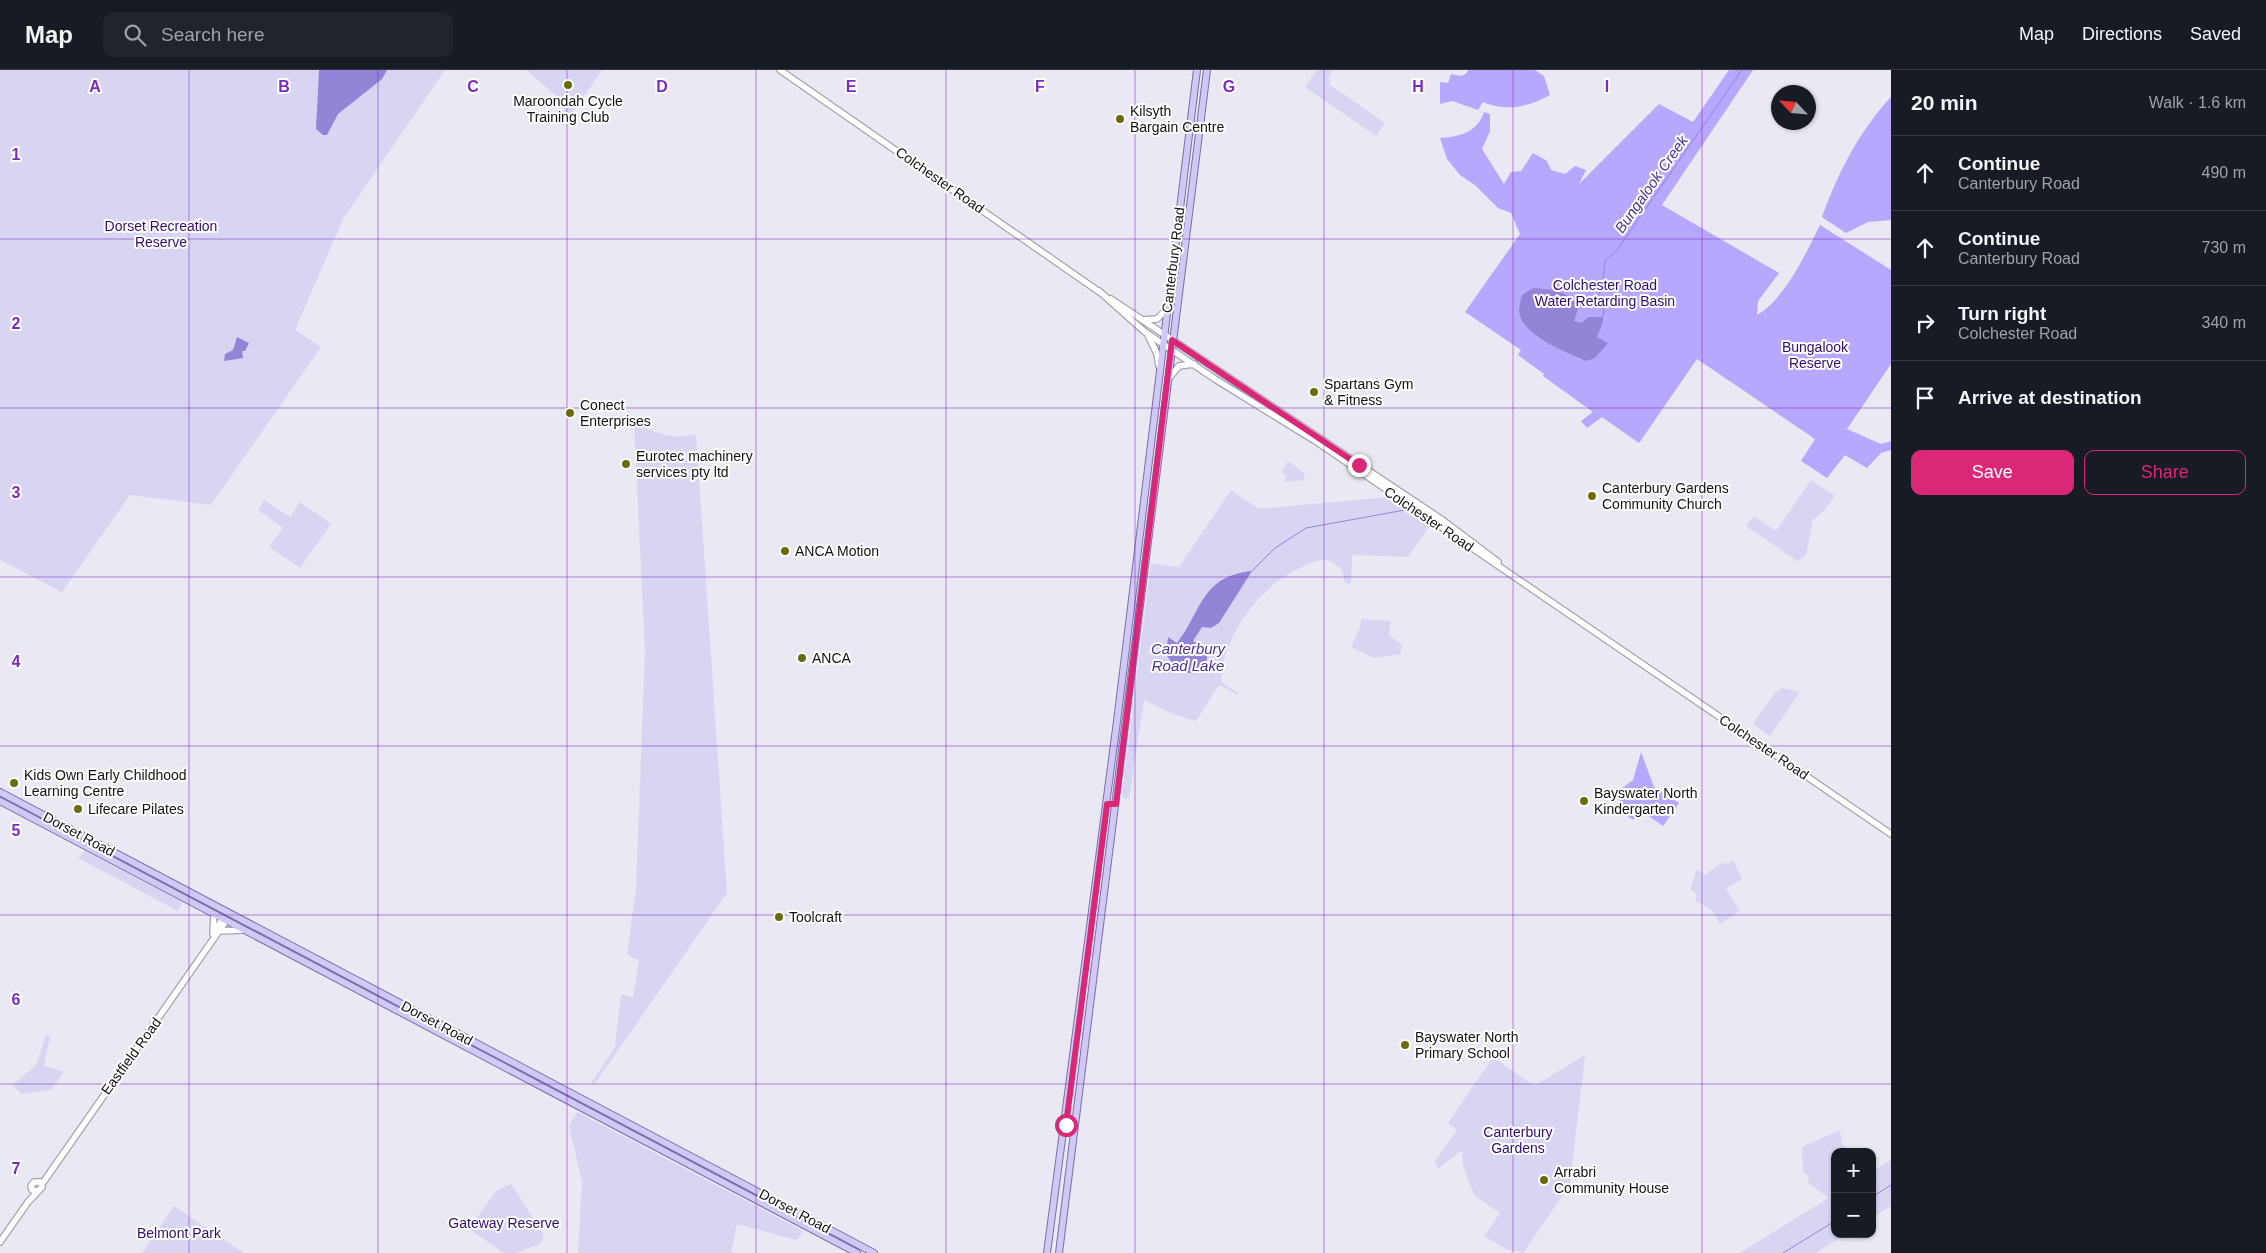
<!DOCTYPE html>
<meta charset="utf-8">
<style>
body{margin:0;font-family:Helvetica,sans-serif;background:#20242c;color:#f1f3f6}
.controls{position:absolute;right:15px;bottom:15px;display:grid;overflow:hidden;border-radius:10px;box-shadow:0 1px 4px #0004}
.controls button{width:45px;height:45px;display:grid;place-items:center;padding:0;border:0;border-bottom:1px solid #363941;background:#171b24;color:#f1f3f6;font:25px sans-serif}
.compass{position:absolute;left:1771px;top:15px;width:45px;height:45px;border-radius:50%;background:#171b24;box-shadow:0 1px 4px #0004;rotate:296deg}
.stop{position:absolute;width:15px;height:15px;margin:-11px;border:4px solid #db2777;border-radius:50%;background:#fff}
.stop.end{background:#db2777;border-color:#fff;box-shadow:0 1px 5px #0008}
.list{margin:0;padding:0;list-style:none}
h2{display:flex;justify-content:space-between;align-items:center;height:65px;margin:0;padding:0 20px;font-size:21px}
h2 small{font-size:16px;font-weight:400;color:#9ea1a6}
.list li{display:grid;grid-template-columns:32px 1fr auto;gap:15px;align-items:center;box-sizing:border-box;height:75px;padding:0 20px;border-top:1px solid #363941}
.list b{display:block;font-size:19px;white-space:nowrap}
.list p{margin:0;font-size:16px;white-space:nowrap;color:#9ea1a6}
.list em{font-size:16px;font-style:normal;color:#9ea1a6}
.actions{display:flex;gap:10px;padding:15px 20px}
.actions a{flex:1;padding:11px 0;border:1px solid #db2777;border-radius:10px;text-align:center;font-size:18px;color:#db2777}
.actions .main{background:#db2777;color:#fff}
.icon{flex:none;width:28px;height:28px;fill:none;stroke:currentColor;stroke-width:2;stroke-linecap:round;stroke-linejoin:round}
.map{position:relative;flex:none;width:1891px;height:1183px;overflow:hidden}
header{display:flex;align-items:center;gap:30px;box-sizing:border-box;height:70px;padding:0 25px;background:#171b24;border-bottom:1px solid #363941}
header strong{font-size:24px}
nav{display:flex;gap:28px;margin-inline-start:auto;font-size:18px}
.search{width:350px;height:45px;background:#20242c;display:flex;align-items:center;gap:12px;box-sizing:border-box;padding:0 18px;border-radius:10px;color:#9ea1a6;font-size:19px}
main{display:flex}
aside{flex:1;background:#171b24}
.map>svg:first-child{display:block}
.green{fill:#d8d5f3}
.forest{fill:#b7a8fe}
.water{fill:#9484d7}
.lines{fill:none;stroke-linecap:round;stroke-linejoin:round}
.stream{stroke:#9484d7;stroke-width:1}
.secondary-casing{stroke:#a5a4af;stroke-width:8}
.primary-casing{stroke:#7970a3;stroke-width:8}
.secondary{stroke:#fff;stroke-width:5.5}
.primary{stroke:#d0c8f5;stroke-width:6}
.route{stroke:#db2777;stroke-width:6}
.grid{fill:none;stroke:#7b2cbf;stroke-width:1;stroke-opacity:0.55}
.poi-dot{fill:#696c0e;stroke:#fff;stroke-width:2}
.labels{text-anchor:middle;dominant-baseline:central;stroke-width:4;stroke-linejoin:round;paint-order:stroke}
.poi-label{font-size:14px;fill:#121115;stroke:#fff;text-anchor:start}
.street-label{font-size:14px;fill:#121115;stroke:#fff}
.park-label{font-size:14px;fill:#330c70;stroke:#fff}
.water-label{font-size:15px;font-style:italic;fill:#4d3192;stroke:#fff}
.grid-label{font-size:16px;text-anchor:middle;font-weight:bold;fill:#7b2cbf;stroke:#fff;stroke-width:4;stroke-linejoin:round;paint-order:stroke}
</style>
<header>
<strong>Map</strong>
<div class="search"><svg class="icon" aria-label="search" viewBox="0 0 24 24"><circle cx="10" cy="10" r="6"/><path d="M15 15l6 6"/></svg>Search here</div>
<nav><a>Map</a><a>Directions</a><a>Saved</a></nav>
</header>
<main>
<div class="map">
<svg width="1891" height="1183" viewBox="0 0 1891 1183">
<rect width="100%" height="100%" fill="#e9e8f3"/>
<!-- green -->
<path class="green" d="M0,0H445L343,149L295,260L321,277L211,435L130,425L62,522L0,490Z
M526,0H602L568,50L560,29Z
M1317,0H1333L1329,6L1330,15L1385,53L1376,66L1305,17Z
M634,353C657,363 670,370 696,364L727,823L594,1015L591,1013L615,977L621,924L633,928L639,890L627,885L636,819L645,581Z
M1288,391L1303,402L1305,410L1284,412L1287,406L1281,402Z
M1811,410L1835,426L1824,441L1813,450L1806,485L1797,491L1746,456L1754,446L1776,461Z
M1231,420L1259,439L1387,427L1430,455L1408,487L1352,485L1351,514L1345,513L1341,498L1326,489C1278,499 1240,540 1225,586C1222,594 1222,604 1221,612L1238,623V625L1219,615L1196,651L1173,644L1144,630L1129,729L1124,728L1122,724L1151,493L1179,497Z
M264,430L290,447L300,432L331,454L300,498L269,477L283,458L258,440Z
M1361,549L1391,551L1389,565L1402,575L1400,584L1374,588L1351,577L1360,558Z
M1781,618L1800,622L1770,666L1753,654L1776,621L1778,622Z
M85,781L182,832L178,841L78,788Z
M1733,789L1742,809L1726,819L1740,841L1720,854L1712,840L1696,831V823L1690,820L1697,799L1705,805L1721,793L1728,794Z
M46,965L50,966L44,996L64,1002L51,1020L21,1024L13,1015L36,995Z
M1585,985L1570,1115L1523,1183L1506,1179L1484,1166L1500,1143L1474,1125L1463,1096L1462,1080L1438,1099L1435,1091L1457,1060L1448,1053L1493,987L1534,1016Z
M577,1042L792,1155L803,1161L797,1170L737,1154L731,1183H578L582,1112L569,1056Z
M1840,1060L1842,1074L1847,1079L1851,1078L1853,1082H1835V1164H1846L1816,1183H1739L1829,1128L1808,1113L1809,1106L1803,1102L1802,1077Z
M1891,1090V1136L1872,1148V1101Z
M511,1114L543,1163V1169L540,1174L515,1183H504L469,1159L496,1121Z
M174,1136L244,1183H142Z"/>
<!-- forest -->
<path class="forest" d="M1468,0H1535L1544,6L1550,25C1528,37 1507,42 1483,32L1478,40L1452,31L1440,34V12L1448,13L1451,4L1460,6L1466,4Z
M1729,0H1753L1662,135L1779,203L1758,231L1757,245C1785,229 1806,183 1820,155L1891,200V294L1847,359L1881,374L1891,371V380L1881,383L1867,398L1845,385L1827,408L1801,391L1815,369L1697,289L1639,373L1602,347L1587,358L1581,351L1593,342L1543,306L1544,304L1518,285L1521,280L1465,242L1520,164L1511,143L1498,138L1476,116L1460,105L1447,89L1440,68C1459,67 1478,62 1484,42L1490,44V61L1482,79L1504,114L1511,102L1521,101L1533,83L1547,91L1551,100L1565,104L1575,96L1586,100L1579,114L1659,34L1693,52Z
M1891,27V150L1868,152L1846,163L1822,147C1837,104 1860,60 1891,27Z
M1641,682L1654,717L1679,733L1663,756L1640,740L1633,750L1619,740L1622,736L1620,730L1610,727L1633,710Z"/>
<!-- water -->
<path class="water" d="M319,0H387L382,9L338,44L327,65H323L316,59Z
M1533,218C1551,219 1568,221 1579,236L1574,251L1582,253L1588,247H1603V252L1597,267L1608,273L1595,288L1586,291C1566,282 1521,265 1519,241C1519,236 1521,230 1522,225Z
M237,267L249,273L245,281H242L243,288L224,291L225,284L233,280Z
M1252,501L1219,553L1211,558L1202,557L1193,571L1206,579C1213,609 1181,612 1166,584L1168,567L1177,573C1202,541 1201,506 1252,501Z"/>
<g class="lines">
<!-- stream -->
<path class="stream" d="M1603,247L1604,239L1599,225L1603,213L1605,191L1617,180L1742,0
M1252,501L1275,478L1306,458L1405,440
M1872,1127L1891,1115
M1783,1183L1835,1151"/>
<defs>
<path id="secondary" d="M780,0L1101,223
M1099,221L1145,262L1215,309L1317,372L1891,764
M1111,229L1441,449L1498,492
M1143,250L1157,249L1167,239
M1148,265L1157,284L1159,296
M1169,308L1179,296L1194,294
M220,861L243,860
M213,864L214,845
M214,865L222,849
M42,1114L226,851
M0,1172L28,1132L42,1117L41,1112H34L31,1116L32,1120L37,1121"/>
<path id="primary" d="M0,722L874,1183
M0,731L857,1183
M1047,1183L1117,651L1197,0
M1059,1183L1207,0"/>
</defs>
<!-- secondary casing -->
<use href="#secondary" class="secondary-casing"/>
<!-- primary casing -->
<use href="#primary" class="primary-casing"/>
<!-- secondary -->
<use href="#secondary" class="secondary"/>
<!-- primary -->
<use href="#primary" class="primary"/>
</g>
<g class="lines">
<!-- route -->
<path class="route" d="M1066,1055L1107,734H1116L1172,270L1359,395"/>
</g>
<!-- grid -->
<path class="grid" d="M189,0V1183M378,0V1183M567,0V1183M756,0V1183M946,0V1183M1135,0V1183M1324,0V1183M1513,0V1183M1702,0V1183M0,169H1891M0,338H1891M0,507H1891M0,676H1891M0,845H1891M0,1014H1891"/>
<!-- markers -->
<g class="poi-dot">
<circle cx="568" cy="15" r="5"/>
<circle cx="1120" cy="49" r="5"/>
<circle cx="1314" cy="322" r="5"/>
<circle cx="570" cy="343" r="5"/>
<circle cx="626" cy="394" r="5"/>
<circle cx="1592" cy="426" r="5"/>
<circle cx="785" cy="481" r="5"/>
<circle cx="802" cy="588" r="5"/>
<circle cx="14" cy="713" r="5"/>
<circle cx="1584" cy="731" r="5"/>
<circle cx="78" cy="739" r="5"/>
<circle cx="779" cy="847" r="5"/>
<circle cx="1405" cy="975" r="5"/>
<circle cx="1544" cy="1110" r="5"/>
</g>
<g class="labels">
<!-- poi labels -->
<g class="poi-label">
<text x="568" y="31" text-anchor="middle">Maroondah Cycle<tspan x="568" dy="16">Training Club</tspan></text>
<text x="1130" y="41">Kilsyth<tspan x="1130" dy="16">Bargain Centre</tspan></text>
<text x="1324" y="314">Spartans Gym<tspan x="1324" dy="16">&amp; Fitness</tspan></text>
<text x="580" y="335">Conect<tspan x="580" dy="16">Enterprises</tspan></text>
<text x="636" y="386">Eurotec machinery<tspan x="636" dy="16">services pty ltd</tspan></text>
<text x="1602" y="418">Canterbury Gardens<tspan x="1602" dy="16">Community Church</tspan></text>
<text x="795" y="481">ANCA Motion</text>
<text x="812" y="588">ANCA</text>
<text x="24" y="705">Kids Own Early Childhood<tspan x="24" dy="16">Learning Centre</tspan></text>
<text x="1594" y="723">Bayswater North<tspan x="1594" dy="16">Kindergarten</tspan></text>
<text x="88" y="739">Lifecare Pilates</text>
<text x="789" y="847">Toolcraft</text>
<text x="1415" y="967">Bayswater North<tspan x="1415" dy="16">Primary School</tspan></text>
<text x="1554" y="1102">Arrabri<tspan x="1554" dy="16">Community House</tspan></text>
</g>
<!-- street labels -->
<g class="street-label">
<text transform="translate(940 110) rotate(35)">Colchester Road</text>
<text transform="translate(1173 190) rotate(-83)">Canterbury Road</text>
<text transform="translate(1429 449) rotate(34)">Colchester Road</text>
<text transform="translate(1764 677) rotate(34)">Colchester Road</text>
<text transform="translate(79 764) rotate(28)">Dorset Road</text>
<text transform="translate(437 953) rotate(28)">Dorset Road</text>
<text transform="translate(131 986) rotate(-54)">Eastfield Road</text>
<text transform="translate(795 1141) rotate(28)">Dorset Road</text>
</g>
<!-- park labels -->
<g class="park-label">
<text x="161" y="156">Dorset Recreation<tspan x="161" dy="16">Reserve</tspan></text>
<text x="1605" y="215">Colchester Road<tspan x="1605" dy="16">Water Retarding Basin</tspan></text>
<text x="1815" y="277">Bungalook<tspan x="1815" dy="16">Reserve</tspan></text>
<text x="1518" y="1062">Canterbury<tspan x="1518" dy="16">Gardens</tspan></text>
<text x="504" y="1153">Gateway Reserve</text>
<text x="179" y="1163">Belmont Park</text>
</g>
<!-- water labels -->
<g class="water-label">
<text transform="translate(1651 114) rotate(-55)">Bungalook Creek</text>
<text x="1188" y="578">Canterbury<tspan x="1188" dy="17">Road Lake</tspan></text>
</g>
</g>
<g class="grid-label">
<text x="95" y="22">A</text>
<text x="284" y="22">B</text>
<text x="473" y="22">C</text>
<text x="662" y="22">D</text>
<text x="851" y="22">E</text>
<text x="1040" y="22">F</text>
<text x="1229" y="22">G</text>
<text x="1418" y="22">H</text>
<text x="1607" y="22">I</text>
<text x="16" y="90">1</text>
<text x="16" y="259">2</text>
<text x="16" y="428">3</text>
<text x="16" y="597">4</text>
<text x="16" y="766">5</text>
<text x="16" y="935">6</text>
<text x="16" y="1104">7</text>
</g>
</svg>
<div class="controls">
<button>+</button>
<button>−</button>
</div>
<svg class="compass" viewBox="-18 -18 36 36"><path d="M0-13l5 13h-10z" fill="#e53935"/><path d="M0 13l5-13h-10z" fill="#9ea1a6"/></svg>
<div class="stop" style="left:1066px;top:1055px"></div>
<div class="stop end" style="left:1359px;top:395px"></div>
</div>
<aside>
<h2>20 min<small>Walk · 1.6 km</small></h2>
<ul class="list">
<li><svg class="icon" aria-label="ahead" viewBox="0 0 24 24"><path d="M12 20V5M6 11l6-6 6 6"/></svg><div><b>Continue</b><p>Canterbury Road</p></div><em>490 m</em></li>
<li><svg class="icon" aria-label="ahead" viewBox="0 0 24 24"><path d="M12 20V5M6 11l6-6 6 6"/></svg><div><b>Continue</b><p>Canterbury Road</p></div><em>730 m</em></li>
<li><svg class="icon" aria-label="right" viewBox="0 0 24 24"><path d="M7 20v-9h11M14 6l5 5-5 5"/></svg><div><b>Turn right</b><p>Colchester Road</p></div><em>340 m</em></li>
<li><svg class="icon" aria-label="arrive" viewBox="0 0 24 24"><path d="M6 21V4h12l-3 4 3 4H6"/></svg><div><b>Arrive at destination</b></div></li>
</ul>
<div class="actions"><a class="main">Save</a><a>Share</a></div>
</aside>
</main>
